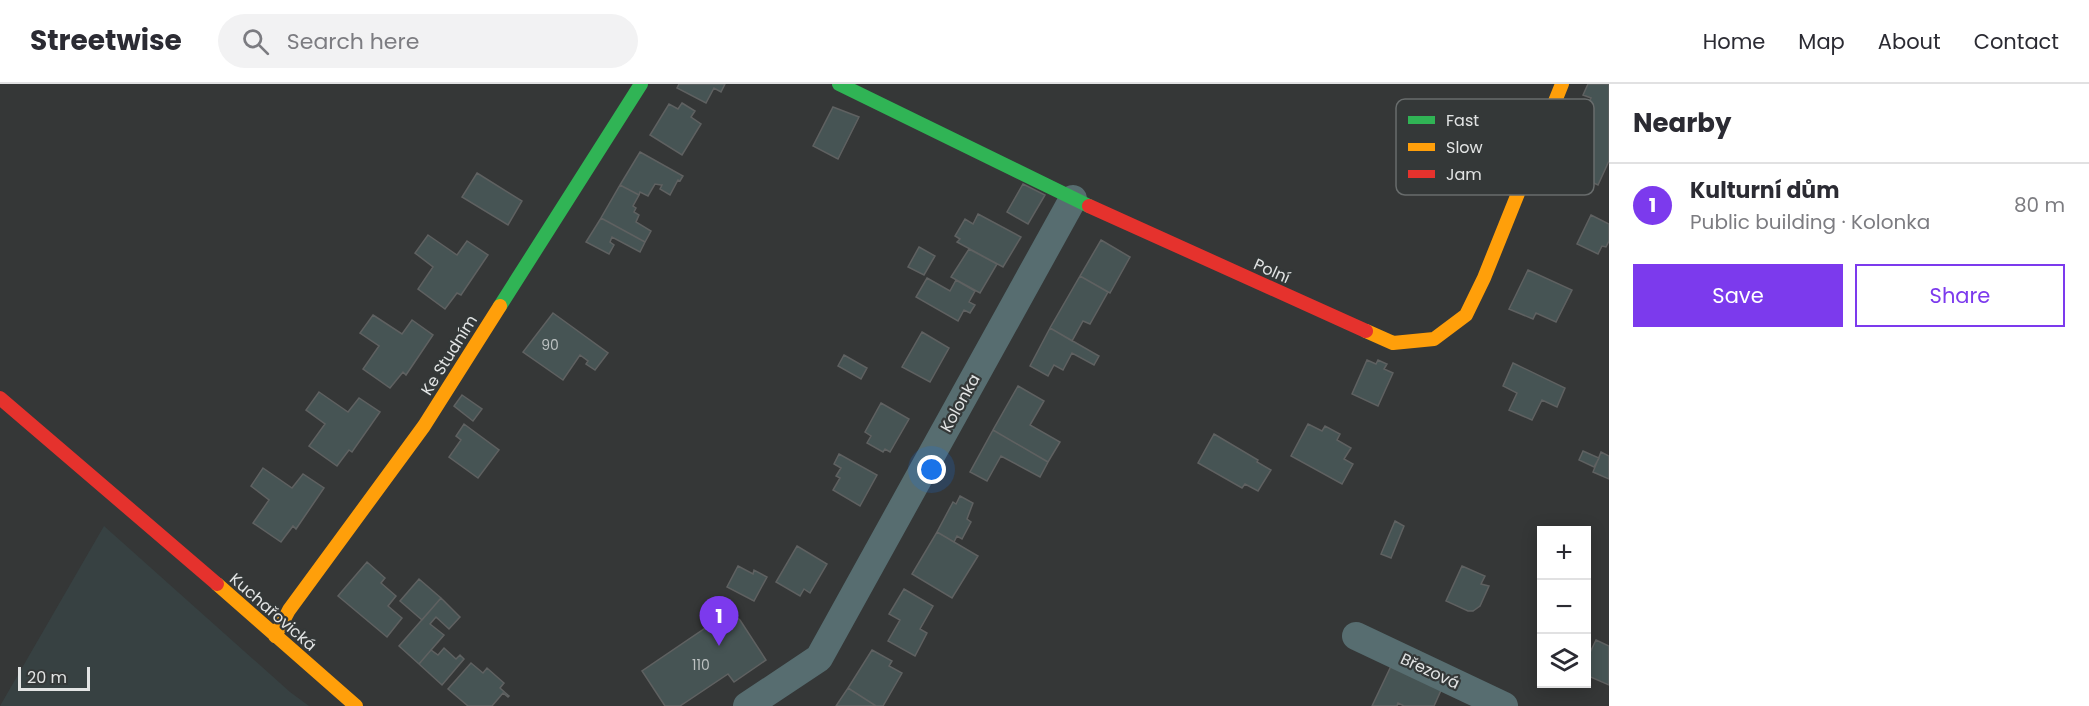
<!DOCTYPE html>
<meta charset="utf-8">
<style>
body{margin:0;font-family:Poppins,sans-serif;background:#f2f2f3;color:#2b2b33}
.controls{position:absolute;right:18px;bottom:18px;display:grid;overflow:hidden;border-radius:0px;box-shadow:0 3px 15px #0003}
.controls button{width:54px;height:54px;display:grid;place-items:center;padding:0;border:0;border-bottom:2px solid #e1e1e2;background:#fff;color:#2b2b33;font:30px sans-serif}
.scale{position:absolute;left:18px;bottom:15px;width:72px;box-sizing:border-box;padding-left:6px;border:3px solid #e2e4e4;border-top:0;font-size:16px;line-height:21px;white-space:nowrap;color:#e2e4e4;-webkit-text-stroke:4px #343838;paint-order:stroke}
.you{position:absolute;left:932px;top:386px;width:21px;height:21px;margin:-15px;border:4px solid #fff;border-radius:50%;background:#1a73e8;box-shadow:0 0 0 9px #1a73e833}
.badge{display:grid;place-items:center;width:39px;height:39px;border-radius:50%;background:#7c3aed;color:#fff;font-size:20px;font-weight:700}
.pin{position:absolute;translate:-50% -50px;filter:drop-shadow(0 2px 3px #0008)}
.pin::after{content:'';position:absolute;top:32px;width:21px;height:18px;background:inherit;clip-path:polygon(0 0,100% 0,50% 100%)}
.list{margin:0;padding:0;list-style:none}
h2{display:flex;justify-content:space-between;align-items:center;height:78px;margin:0;padding:0 24px;font-size:26px}
h2 small{font-size:20px;font-weight:400;color:#7c7c81}
.list li{display:grid;grid-template-columns:39px 1fr auto;gap:18px;align-items:center;box-sizing:border-box;height:84px;padding:0 24px;border-top:2px solid #e1e1e2}
.list b{display:block;font-size:22px;white-space:nowrap}
.list p{margin:0;font-size:20px;white-space:nowrap;color:#7c7c81}
.list em{font-size:20px;font-style:normal;color:#7c7c81}
.actions{display:flex;gap:12px;padding:18px 24px}
.actions a{flex:1;padding:14px 0;border:2px solid #7c3aed;border-radius:0px;text-align:center;font-size:21px;color:#7c3aed}
.actions .main{background:#7c3aed;color:#fff}
.icon{flex:none;width:33px;height:33px;fill:none;stroke:currentColor;stroke-width:2;stroke-linecap:round;stroke-linejoin:round}
.map{position:relative;flex:none;width:1609px;height:622px;overflow:hidden}
header{display:flex;align-items:center;gap:36px;box-sizing:border-box;height:84px;padding:0 30px;background:#fff;border-bottom:2px solid #e1e1e2}
header strong{font-size:28px}
nav{display:flex;gap:33px;margin-inline-start:auto;font-size:21px}
.search{width:420px;height:54px;background:#f2f2f3;display:flex;align-items:center;gap:15px;box-sizing:border-box;padding:0 21px;border-radius:33px;color:#7c7c81;font-size:22px}
main{display:flex}
aside{flex:1;background:#fff}
.map>svg:first-child{display:block}
.built{fill:#374142}
.building{fill:#465454;stroke:#5f6161;stroke-width:1.5}
.lines{fill:none;stroke-linecap:round;stroke-linejoin:round}
.street{stroke:#576d70;stroke-width:28}
.fast{stroke:#30b455;stroke-width:14}
.slow{stroke:#ff9f0a;stroke-width:14}
.jam{stroke:#e5322d;stroke-width:14}
.labels{text-anchor:middle;dominant-baseline:central;stroke-width:4.5;stroke-linejoin:round;paint-order:stroke}
.number-label{font-size:14px;fill:#bbc0c0}
.street-label{font-size:16px;fill:#e2e4e4;stroke:#343838}
.key{fill:#343838;stroke:#686c6c;stroke-width:1.5}
.key-label{font-size:16px;fill:#e2e4e4}
</style>
<header>
<strong>Streetwise</strong>
<div class="search"><svg class="icon" aria-label="search" viewBox="0 0 24 24"><circle cx="10" cy="10" r="6"/><path d="M15 15l6 6"/></svg>Search here</div>
<nav><a>Home</a><a>Map</a><a>About</a><a>Contact</a></nav>
</header>
<main>
<div class="map">
<svg width="1609" height="622" viewBox="0 0 1609 622">
<rect width="100%" height="100%" fill="#353737"/>
<!-- built -->
<path class="built" d="M104,442L290,608L309,622H0Z"/>
<!-- building -->
<path class="building" d="M679,0H725L721,8L714,4L706,19L677,4Z
M1588,0H1609V77L1598,101L1552,80L1578,23L1585,26L1591,14L1583,11Z
M682,19L695,27L691,33L701,40L682,71L650,51L669,20L678,25Z
M833,23L859,33L838,75L813,62Z
M640,68L683,92L680,97L678,96L670,111L660,105L662,101H661L655,100L648,112L640,108L639,111L620,101Z
M477,89L522,117L508,141L462,113Z
M1023,100L1045,111L1028,140L1007,128Z
M620,101L639,111L633,122L636,124L634,128L639,131L636,138L651,147L645,158L601,134Z
M978,130L1021,153L1003,183L957,158L960,155L955,152L965,135L973,140Z
M1591,131L1609,140V157L1606,163L1602,162L1598,170L1577,160Z
M601,134L645,158L640,168L612,153L610,158L614,161L609,170L586,158Z
M428,151L457,171L467,157L488,171L461,211L457,209L445,225L418,205L433,183L415,169Z
M1101,156L1130,173L1110,209L1080,192Z
M919,163L935,172L924,191L908,183Z
M969,165L997,180L980,209L951,193Z
M1528,186L1572,206L1556,238L1536,229L1533,235L1509,225Z
M1080,192L1108,208L1090,240L1083,237L1072,257L1050,244Z
M927,194L950,207L956,196L975,207L969,218L975,221L970,229L964,226L958,237L916,213Z
M553,229L608,269L595,286L586,280L588,277L580,271L563,296L523,268Z
M373,231L402,250L412,236L433,251L406,291L403,288L390,304L363,285L379,262L360,249Z
M1050,244L1099,272L1094,281L1072,269L1063,286L1054,281L1048,292L1030,282Z
M922,248L949,264L930,298L902,283Z
M844,271L867,284L861,295L838,282Z
M1367,276L1376,280L1378,276L1387,280L1384,285L1393,289L1378,322L1352,310Z
M1513,279L1565,304L1557,323L1542,316L1532,336L1509,326L1517,309L1503,302Z
M1018,302L1044,317L1030,341L1060,358L1048,378L993,346Z
M319,308L348,328L359,314L380,328L352,368L349,366L337,382L309,362L325,340L306,326Z
M462,311L482,325L473,337L454,322Z
M881,319L909,335L890,368L885,365L883,368L867,359L871,352L865,348Z
M464,340L499,366L478,394L449,373L461,356L456,352Z
M1308,340L1322,347L1325,342L1340,350L1337,356L1351,364L1344,375L1353,380L1342,400L1291,372Z
M993,346L1048,378L1040,393L1001,372L987,397L970,388Z
M1214,350L1258,376L1257,378L1271,386L1258,407L1245,400L1242,404L1198,379Z
M1583,367L1599,374L1594,383L1579,376Z
M1601,368L1609,372V395L1593,388Z
M839,370L877,391L860,422L833,406L840,394L836,392L841,384L834,380Z
M263,384L292,404L303,390L324,404L296,445L293,442L281,458L253,439L269,416L251,402Z
M960,412L973,419L967,435L971,438L962,455L957,452L954,458L937,448L953,418L956,420Z
M1395,437L1404,442L1391,474L1381,470Z
M937,448L978,472L952,514L912,490Z
M797,462L827,480L810,509L804,505L800,512L776,498Z
M367,478L385,494L381,499L396,512L388,522L402,534L387,553L338,512Z
M738,482L753,490L754,486L767,493L754,517L727,503Z
M1462,482L1485,492L1481,500L1489,502L1480,522L1473,527H1468L1446,517Z
M419,495L441,514L422,536L400,517Z
M904,505L933,522L920,545L927,549L915,572L888,557L900,536L889,530Z
M441,514L460,533L449,545L436,533L430,540L444,551L419,580L399,562Z
M729,528L740,536L766,576L734,598L728,590L680,622H665L642,587Z
M1596,556L1609,562V601L1586,591V577Z
M444,564L456,575L460,571L464,575L442,601L419,580L431,566L438,571Z
M872,566L892,577L889,582L902,589L883,622H876L848,604Z
M471,579L483,589L487,584L504,599L500,604L509,612L508,613L503,609L492,622H468L448,605Z
M1392,580L1442,604L1434,622H1404L1398,619L1397,622H1372Z
M848,604L876,622H836Z"/>
<g class="lines">
<!-- street -->
<path class="street" d="M1356,552L1504,622
M747,622L819,574L1073,115"/>
<!-- fast -->
<path class="fast" d="M839,0L1089,122
M500,222L641,0"/>
<!-- slow -->
<path class="slow" d="M1366,247L1393,259L1434,255L1466,231L1484,194L1562,0
M217,500L356,622
M275,552L289,526L424,342L500,222"/>
<!-- jam -->
<path class="jam" d="M1089,122L1366,247
M0,314L217,500"/>
</g>
<g class="labels">
<!-- number labels -->
<g class="number-label">
<text x="550" y="261">90</text>
<text x="701" y="581">110</text>
</g>
<!-- street labels -->
<g class="street-label">
<text transform="translate(1272 187) rotate(24)">Polní</text>
<text transform="translate(449 271) rotate(-58)">Ke Studním</text>
<text transform="translate(960 319) rotate(-61)">Kolonka</text>
<text transform="translate(273 528) rotate(41)">Kuchařovická</text>
<text transform="translate(1430 587) rotate(25)">Březová</text>
</g>
</g>
<!-- legend -->
<rect x="1396" y="15" width="198" height="96" rx="9" class="key"/>
<rect x="1408" y="32" width="27" height="8" fill="#30b455"/>
<rect x="1408" y="59" width="27" height="8" fill="#ff9f0a"/>
<rect x="1408" y="86" width="27" height="8" fill="#e5322d"/>
<g class="key-label">
<text x="1446" y="42">Fast</text>
<text x="1446" y="69">Slow</text>
<text x="1446" y="96">Jam</text>
</g>
</svg>
<div class="controls">
<button>+</button>
<button>−</button>
<button><svg class="icon" aria-label="layers" viewBox="0 0 24 24"><path d="M12 4l9 5-9 5-9-5zM3 14l9 5 9-5"/></svg></button>
</div>
<div class="scale">20 m</div>
<div class="you"></div>
<div class="pin badge" style="left:719px;top:562px">1</div>
</div>
<aside>
<h2>Nearby<small></small></h2>
<ul class="list">
<li><span class="badge">1</span><div><b>Kulturní dům</b><p>Public building · Kolonka</p></div><em>80 m</em></li>
</ul>
<div class="actions"><a class="main">Save</a><a>Share</a></div>
</aside>
</main>
